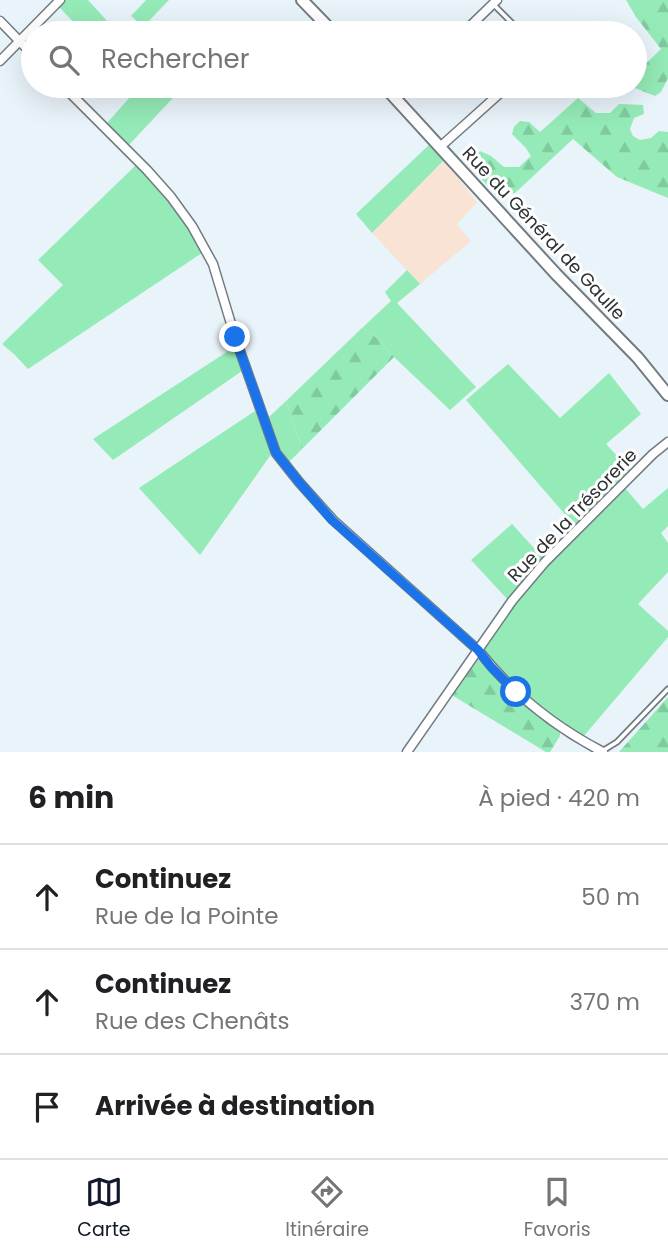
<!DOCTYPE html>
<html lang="fr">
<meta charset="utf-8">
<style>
body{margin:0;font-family:Poppins,sans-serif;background:#f6f6f6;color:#202124}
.stop{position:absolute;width:21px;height:21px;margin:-16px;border:5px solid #1a73e8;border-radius:50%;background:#fff}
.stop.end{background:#1a73e8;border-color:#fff;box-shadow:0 2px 7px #0008}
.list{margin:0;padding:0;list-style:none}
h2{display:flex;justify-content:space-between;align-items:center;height:91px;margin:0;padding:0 28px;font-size:30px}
h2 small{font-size:23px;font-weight:400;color:#757577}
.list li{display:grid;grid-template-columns:46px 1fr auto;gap:21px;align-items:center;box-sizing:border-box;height:105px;padding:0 28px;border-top:2px solid #e0e0e0}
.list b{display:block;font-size:26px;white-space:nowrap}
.list p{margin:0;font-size:23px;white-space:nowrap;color:#757577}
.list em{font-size:23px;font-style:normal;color:#757577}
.icon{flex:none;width:38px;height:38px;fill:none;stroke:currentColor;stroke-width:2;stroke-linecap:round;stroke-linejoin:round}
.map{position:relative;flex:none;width:668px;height:752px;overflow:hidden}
.search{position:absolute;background:#fff;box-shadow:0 7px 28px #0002;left:21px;right:21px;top:21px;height:77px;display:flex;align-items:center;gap:18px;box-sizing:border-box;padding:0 24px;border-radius:38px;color:#757577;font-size:26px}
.sheet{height:406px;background:#fff}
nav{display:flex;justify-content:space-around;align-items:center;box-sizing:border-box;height:98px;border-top:2px solid #e0e0e0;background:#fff;font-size:19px;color:#757577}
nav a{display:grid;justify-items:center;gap:4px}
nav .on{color:#111827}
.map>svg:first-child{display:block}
.industrial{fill:#f8e3d5}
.green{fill:#94ebb7}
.forest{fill:url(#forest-firs)}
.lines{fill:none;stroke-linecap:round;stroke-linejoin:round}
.service-casing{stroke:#737b82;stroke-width:7}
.minor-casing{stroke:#737b82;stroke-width:11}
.secondary-casing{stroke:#737b82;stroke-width:14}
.service{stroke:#fff;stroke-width:3.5}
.minor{stroke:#fff;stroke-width:8}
.secondary{stroke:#fff;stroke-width:10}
.route{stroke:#1a73e8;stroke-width:9}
.labels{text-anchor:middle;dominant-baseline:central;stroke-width:6;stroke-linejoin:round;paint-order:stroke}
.street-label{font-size:18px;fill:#2e3234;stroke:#fefefe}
</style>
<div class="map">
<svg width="668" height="752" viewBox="0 0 668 752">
<defs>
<pattern id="forest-firs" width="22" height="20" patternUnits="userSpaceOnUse" patternTransform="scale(1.75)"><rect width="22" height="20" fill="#94ebb7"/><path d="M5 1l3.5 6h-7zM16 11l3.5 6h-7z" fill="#80ca9e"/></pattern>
</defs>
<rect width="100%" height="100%" fill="#e9f3fa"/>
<!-- industrial -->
<path class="industrial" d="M444,160L477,202L457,224L471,241L420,284L372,233Z"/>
<!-- green -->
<path class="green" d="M64,0H88L118,33H84L58,6Z
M146,0H169L145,25L138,22L131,16Z
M140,86H184L128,146L106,124Z
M430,144L444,160L372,233L356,214Z
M136,165C163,193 186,218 202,253L28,369L14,354L2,344L63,285L38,260Z
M407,270L420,284L397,303L476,387L450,410L394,357L377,338L362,328L391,301L385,292Z
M236,346L242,371L113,460L93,439Z
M508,364L560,418L609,373L641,414L606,444L631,471L575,526L466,400Z
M286,401L302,449L288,463L281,451L269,417Z
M255,411L272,453L200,555L139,488Z
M625,488L643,509L668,488V526L661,533L668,543V572L638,604L668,631V637L583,737C544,719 514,685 485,654L484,647L517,601L557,556Z
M512,524L544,559L508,600L471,560Z"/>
<!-- forest -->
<path class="forest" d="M626,0H668V78L661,92L655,96L635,88V74L661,49L636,17Z
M578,98L596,113H610L619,104L643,105L644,114L634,118L630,129L633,136L640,140L651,138L659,131L668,132V198L617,177L573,139L515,193L496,195L468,164L480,151L491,156L504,167H519L531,156L525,147L512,134L514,127L520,121L529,122L540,132Z
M362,328L377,338L394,357L302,449L286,401Z
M477,659L525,704L560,731V736L550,752H546L450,694Z
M668,697V752H619Z"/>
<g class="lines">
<defs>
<path id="service" d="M494,5L522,33
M604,750L617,742L668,689"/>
<path id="minor" d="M0,21L33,55
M463,33L497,0
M0,61L60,0
M63,86L147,170L171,197L192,226L213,264L235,337L276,453L299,482L333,520L478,650C512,693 555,727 603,752
M393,95L403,86
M440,147L508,86
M407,752L512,601L545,562L653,454L668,442"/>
<path id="secondary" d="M302,0L334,33
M384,86L556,274L638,358L668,395"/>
</defs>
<!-- service casing -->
<use href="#service" class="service-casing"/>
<!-- minor casing -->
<use href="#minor" class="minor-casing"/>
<!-- secondary casing -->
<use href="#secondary" class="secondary-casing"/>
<!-- service -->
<use href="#service" class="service"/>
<!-- minor -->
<use href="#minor" class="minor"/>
<!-- secondary -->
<use href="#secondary" class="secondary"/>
</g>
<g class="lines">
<!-- route -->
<path class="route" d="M235,337L276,453L299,482L332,520L478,650L491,667L516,692"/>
</g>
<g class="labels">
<!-- street labels -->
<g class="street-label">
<text transform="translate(544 233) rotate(47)">Rue du Général de Gaulle</text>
<text transform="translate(572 515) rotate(-46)">Rue de la Trésorerie</text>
</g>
</g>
</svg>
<div class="stop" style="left:516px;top:692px"></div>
<div class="stop end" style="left:235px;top:337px"></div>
<div class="search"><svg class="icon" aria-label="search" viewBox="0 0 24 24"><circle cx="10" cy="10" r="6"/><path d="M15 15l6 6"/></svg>Rechercher</div>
</div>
<section class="sheet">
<h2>6 min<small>À pied · 420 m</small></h2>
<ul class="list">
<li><svg class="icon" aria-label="ahead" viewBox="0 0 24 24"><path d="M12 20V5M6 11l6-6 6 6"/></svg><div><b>Continuez</b><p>Rue de la Pointe</p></div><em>50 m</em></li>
<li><svg class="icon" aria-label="ahead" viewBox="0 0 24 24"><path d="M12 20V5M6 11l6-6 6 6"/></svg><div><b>Continuez</b><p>Rue des Chenâts</p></div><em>370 m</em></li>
<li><svg class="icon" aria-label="arrive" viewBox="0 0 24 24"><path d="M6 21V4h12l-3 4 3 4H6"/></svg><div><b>Arrivée à destination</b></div></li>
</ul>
</section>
<nav>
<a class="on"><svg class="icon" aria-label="map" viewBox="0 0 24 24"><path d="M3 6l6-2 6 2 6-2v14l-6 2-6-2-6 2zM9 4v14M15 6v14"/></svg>Carte</a>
<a><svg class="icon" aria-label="directions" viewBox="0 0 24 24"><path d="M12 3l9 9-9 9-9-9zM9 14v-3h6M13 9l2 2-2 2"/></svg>Itinéraire</a>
<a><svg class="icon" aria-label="saved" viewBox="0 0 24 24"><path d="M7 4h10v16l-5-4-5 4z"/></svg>Favoris</a>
</nav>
